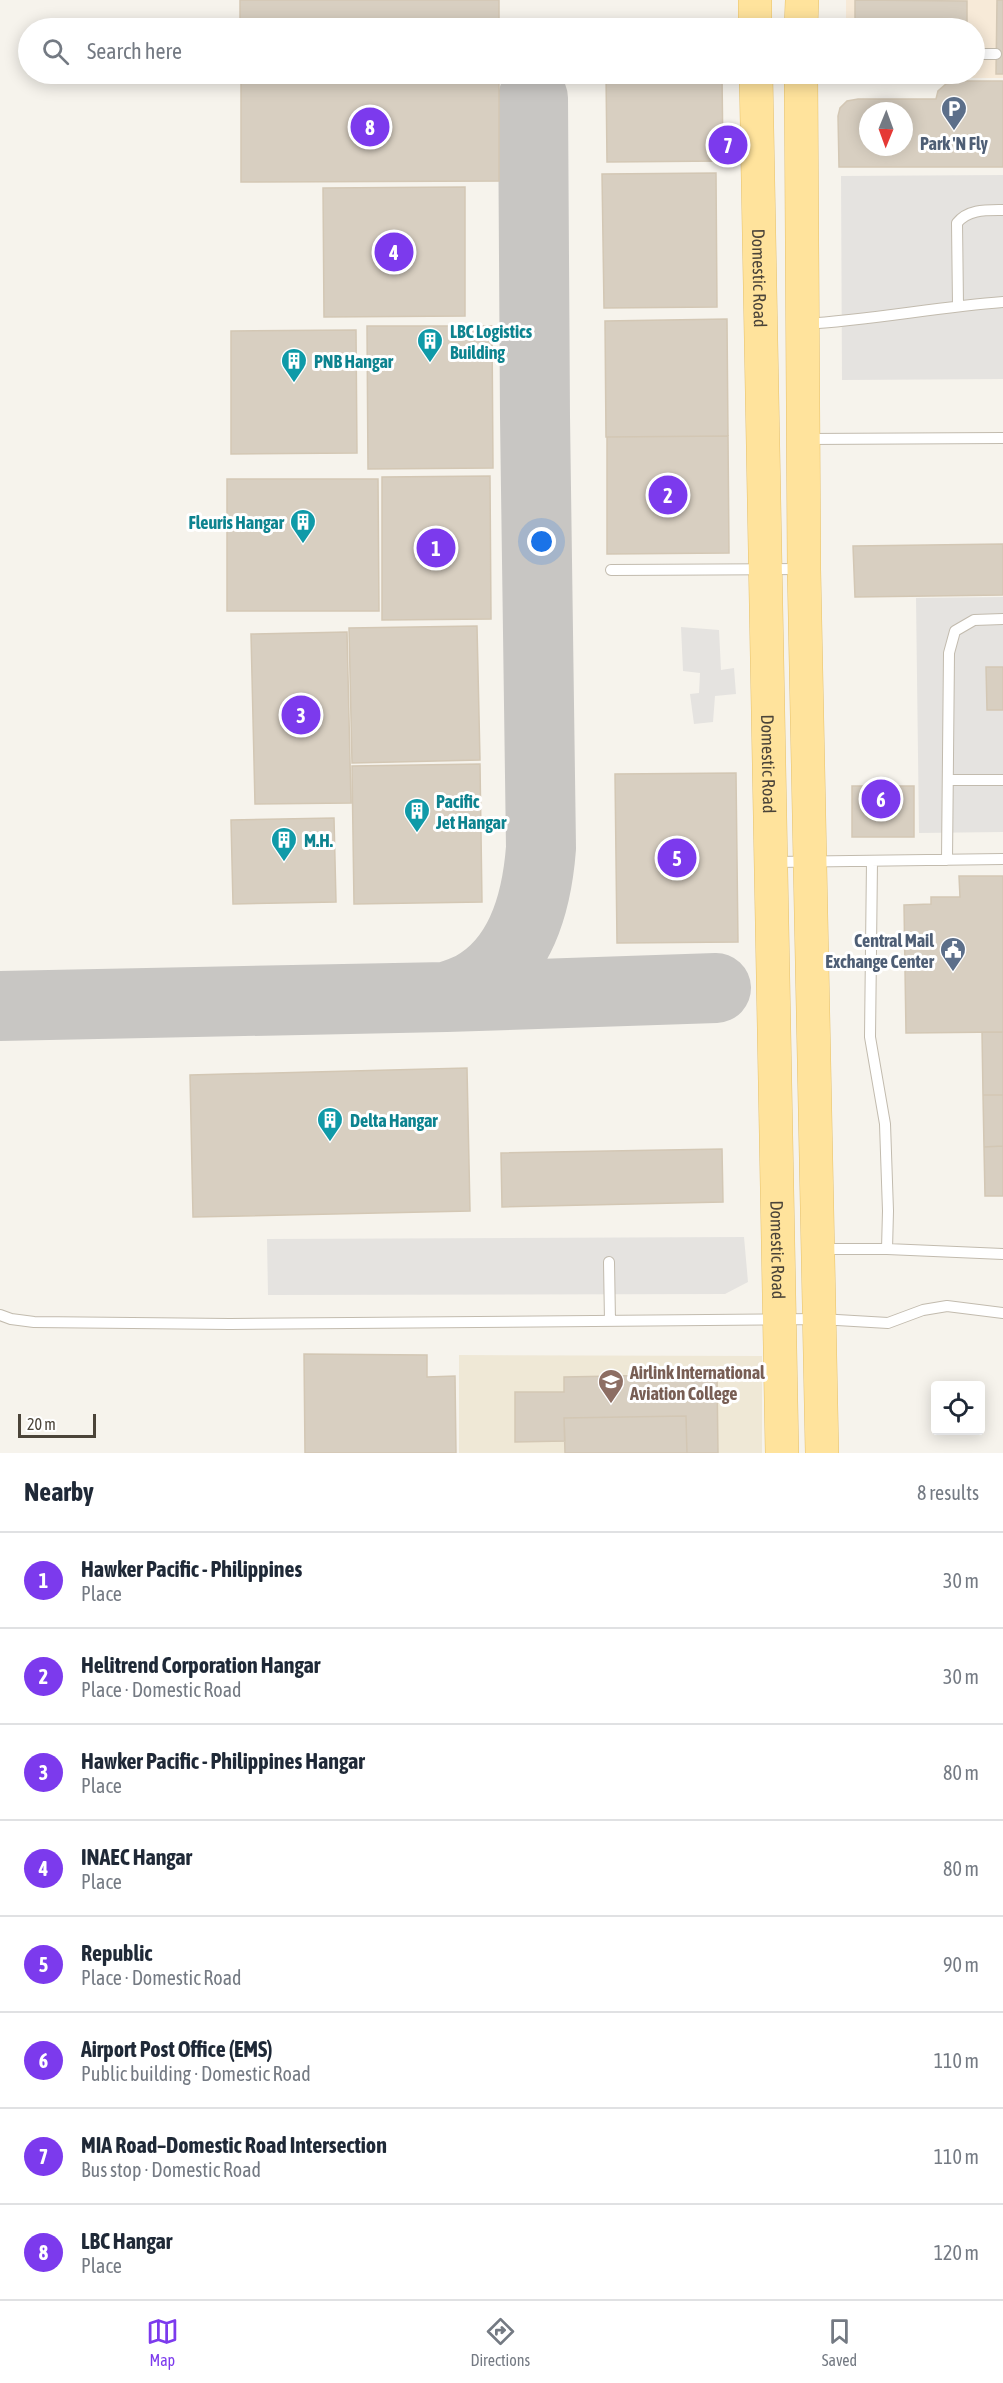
<!DOCTYPE html>
<meta charset="utf-8">
<style>
body{margin:0;font-family:"Asap Condensed",sans-serif;background:#f6f6f7;color:#1f2937}
.controls{position:absolute;right:18px;bottom:18px;display:grid;overflow:hidden;border-radius:6px;box-shadow:0 3px 15px #0003}
.controls button{width:54px;height:54px;display:grid;place-items:center;padding:0;border:0;border-bottom:2px solid #e0e1e3;background:#fff;color:#1f2937;font:30px sans-serif}
.compass{position:absolute;left:859px;top:102px;width:54px;height:54px;border-radius:50%;background:#fff;box-shadow:0 3px 15px #0003;rotate:181deg}
.scale{position:absolute;left:18px;bottom:15px;width:78px;box-sizing:border-box;padding-left:6px;border:3px solid #4b4439;border-top:0;font-size:16px;line-height:21px;white-space:nowrap;color:#4b4439;-webkit-text-stroke:4px #fff;paint-order:stroke}
.you{position:absolute;left:542px;top:542px;width:21px;height:21px;margin:-15px;border:4px solid #fff;border-radius:50%;background:#1a73e8;box-shadow:0 0 0 9px #1a73e833}
.badge{display:grid;place-items:center;width:39px;height:39px;border-radius:50%;background:#7c3aed;color:#fff;font-size:20px;font-weight:700}
.pin{position:absolute;translate:-50% -50%;border:3px solid #fff;box-shadow:0 2px 6px #0006}
.list{margin:0;padding:0;list-style:none}
h2{display:flex;justify-content:space-between;align-items:center;height:78px;margin:0;padding:0 24px;font-size:26px}
h2 small{font-size:20px;font-weight:400;color:#747a83}
.list li{display:grid;grid-template-columns:39px 1fr auto;gap:18px;align-items:center;box-sizing:border-box;height:96px;padding:0 24px;border-top:2px solid #e0e1e3}
.list b{display:block;font-size:22px;white-space:nowrap}
.list p{margin:0;font-size:20px;white-space:nowrap;color:#747a83}
.list em{font-size:20px;font-style:normal;color:#747a83}
.icon{flex:none;width:33px;height:33px;fill:none;stroke:currentColor;stroke-width:2;stroke-linecap:round;stroke-linejoin:round}
.map{position:relative;flex:none;width:1003px;height:1453px;overflow:hidden}
.search{position:absolute;background:#fff;box-shadow:0 3px 15px #0003;left:18px;right:18px;top:18px;height:66px;display:flex;align-items:center;gap:15px;box-sizing:border-box;padding:0 21px;border-radius:33px;color:#747a83;font-size:22px}
.sheet{height:846px;background:#fff}
nav{display:flex;justify-content:space-around;align-items:center;box-sizing:border-box;height:84px;border-top:2px solid #e0e1e3;background:#fff;font-size:16px;color:#747a83}
nav a{display:grid;justify-items:center;gap:3px}
nav .on{color:#7c3aed}
.map>svg:first-child{display:block}
.commercial{fill:#f7ead8}
.education{fill:#efe8d6}
.parking{fill:#e5e3e0}
.lines{fill:none;stroke-linecap:round;stroke-linejoin:round}
.taxiway{stroke:#c8c6c3;stroke-width:70}
.building{fill:#d8cfc1;stroke:#d3c7b4;stroke-width:1.5;fill-rule:evenodd}
.service-casing{stroke:#c2bbae;stroke-width:12}
.primary-casing{stroke:#e6c16a;stroke-width:34}
.service{stroke:#fff;stroke-width:10}
.primary{stroke:#ffe39c;stroke-width:33}
.labels{text-anchor:middle;dominant-baseline:central;stroke-width:6;stroke-linejoin:round;paint-order:stroke}
.service-label{font-size:18px;font-weight:bold;fill:#4e5e75;stroke:#fff}
.street-label{font-size:18px;fill:#4b4439;stroke:#fff}
.culture-label{font-size:18px;font-weight:bold;fill:#0d838f;stroke:#fff;text-anchor:start}
.education-label{font-size:18px;font-weight:bold;fill:#785e54;stroke:#fff;text-anchor:start}
</style>
<div class="map">
<svg width="1003" height="1453" viewBox="0 0 1003 1453">
<rect width="100%" height="100%" fill="#f6f3ec"/>
<!-- commercial -->
<path class="commercial" d="M846,0H1003V78H846V74H974V28H846Z"/>
<!-- education -->
<path class="education" d="M459,1355L762,1356V1453H459Z"/>
<!-- parking -->
<path class="parking" d="M1003,175V379L842,380L841,176Z
M1003,597V832L919,833L916,598Z
M681,627L719,630L721,670L734,668L736,694L715,696L713,722L694,724L690,694L699,693L700,673L683,671Z
M744,1237L748,1282L725,1294L268,1295L267,1239Z"/>
<g class="lines">
<!-- taxiway -->
<path class="taxiway" d="M446,997L716,988
M0,1006L446,997C455,994 464,991 472,987C522,960 537,900 541,848L535,417L533,98"/>
</g>
<!-- building -->
<path class="building" d="M240,0H499V28H240Z
M855,0L967,1V28H855Z
M997,0H1003V74H996Z
M241,74H499V181L241,182Z
M606,74H722L723,161L607,162Z
M957,81H1003V167H839L838,116L840,108L847,101L858,99H936L938,91L946,84ZM868,111H904V147H868Z
M716,173L717,307L604,308L602,174Z
M465,187V316L324,317L323,188Z
M727,319L728,436L606,437L605,321Z
M367,326H492L493,468L368,469Z
M356,330L357,453L231,454V331Z
M728,436L729,553L607,554V437Z
M490,476L491,619L382,620V477Z
M227,479H378L379,611H227Z
M1003,544V595L855,597L853,546Z
M477,626L480,760L352,763L349,628Z
M347,632L351,803L255,804L251,634Z
M986,667H1003V710H987Z
M480,764L482,902L354,904L352,766Z
M736,773L738,942L617,943L615,774Z
M852,786H914V837H852Z
M334,818L336,902L233,904L231,820Z
M959,876H1003V1032L906,1033L904,905L931,904V897H960Z
M982,1032H1003V1095H983Z
M467,1068L470,1211L193,1217L190,1075Z
M983,1095H1003V1146L984,1147Z
M1003,1146V1196H985L984,1147Z
M722,1149L723,1202L502,1207L501,1153Z
M304,1354L427,1355V1377L455,1376L456,1453H305Z
M717,1374L718,1453H687L686,1416L564,1418L565,1441L515,1442V1392H564V1377Z
M686,1416L687,1453H565L564,1418Z"/>
<g class="lines">
<defs>
<path id="service" d="M974,54H996
M958,305L957,223C968,209 986,210 1003,210
M805,324C872,320 937,307 1003,302
M807,439L1003,438
M611,570L801,569
M948,780H1003
M947,860L949,653L955,631L974,620L1003,619
M872,861L870,1037L885,1124L888,1211L887,1249L1003,1254
M775,862L1003,859
M822,1249H887
M609,1262L610,1321
M0,1315L11,1319L34,1322L230,1324L820,1319L888,1323L923,1310L947,1306L1003,1313"/>
<g id="primary">
<path d="M755,0V28"/>
<path d="M801,28L802,0"/>
<path id="s1" d="M756,74L782,1453"/>
<path d="M801,74L804,569L822,1453"/>
</g>
</defs>
<!-- service casing -->
<use href="#service" class="service-casing"/>
<!-- primary casing -->
<use href="#primary" class="primary-casing"/>
<!-- service -->
<use href="#service" class="service"/>
<!-- primary -->
<use href="#primary" class="primary"/>
</g>
<!-- icons -->
<defs>
<symbol id="parking-pin" viewBox="-11 -11 22 30"><path d="M0 17L-7.5 6A9.5 9.5 0 1 1 7.5 6Z" fill="#5c6f8a" stroke="#fff"/><path d="M-3.5-5.5H1a3.5 3.5 0 0 1 0 7H-1V5.5H-3.5ZM-1-3.4V-.6H.8a1.4 1.4 0 0 0 0-2.8Z" fill="#fff"/></symbol>
<symbol id="building-pin" viewBox="-11 -11 22 30"><path d="M0 17L-7.5 6A9.5 9.5 0 1 1 7.5 6Z" fill="#0f9aa8" stroke="#fff"/><path d="M-4-6H4V6H1V3H-1V6H-4ZM-2.5-4.3h1.7v1.8h-1.7ZM.8-4.3h1.7v1.8H.8ZM-2.5-1h1.7V.8h-1.7ZM.8-1h1.7V.8H.8Z" fill="#fff"/></symbol>
<symbol id="civic-pin" viewBox="-11 -11 22 30"><path d="M0 17L-7.5 6A9.5 9.5 0 1 1 7.5 6Z" fill="#5c6f8a" stroke="#fff"/><path d="M-.6-6.5H3V-4.5H.6V-3L4-1V1h2V6H-6V1h2V-1L-.6-3ZM-1.2 2.5V6h2.4V2.5Z" fill="#fff"/></symbol>
<symbol id="university-pin" viewBox="-11 -11 22 30"><path d="M0 17L-7.5 6A9.5 9.5 0 1 1 7.5 6Z" fill="#8d6e63" stroke="#fff"/><path d="M0-5L7-2L0 1L-7-2ZM-4 1L0 2.5L4 1V4Q0 6-4 4Z" fill="#fff"/></symbol>
</defs>
<g fill-rule="evenodd">
<use href="#parking-pin" x="939" y="94" width="30" height="40"/>
<use href="#building-pin" x="415" y="326" width="30" height="40"/>
<use href="#building-pin" x="279" y="346" width="30" height="40"/>
<use href="#building-pin" x="288" y="507" width="30" height="40"/>
<use href="#building-pin" x="402" y="796" width="30" height="40"/>
<use href="#building-pin" x="269" y="825" width="30" height="40"/>
<use href="#civic-pin" x="938" y="935" width="30" height="40"/>
<use href="#building-pin" x="315" y="1105" width="30" height="40"/>
<use href="#university-pin" x="596" y="1367" width="30" height="40"/>
</g>
<g class="labels">
<!-- service labels -->
<g class="service-label">
<text x="954" y="143">Park 'N Fly</text>
<text x="934" y="940" text-anchor="end">Central Mail<tspan x="934" dy="21">Exchange Center</tspan></text>
</g>
<!-- street labels -->
<g class="street-label">
<text stroke="none"><textPath href="#s1" startOffset="204">Domestic Road</textPath></text>
<text stroke="none"><textPath href="#s1" startOffset="690">Domestic Road</textPath></text>
<text stroke="none"><textPath href="#s1" startOffset="1176">Domestic Road</textPath></text>
</g>
<!-- culture labels -->
<g class="culture-label">
<text x="450" y="331">LBC Logistics<tspan x="450" dy="21">Building</tspan></text>
<text x="314" y="361">PNB Hangar</text>
<text x="284" y="522" text-anchor="end">Fleuris Hangar</text>
<text x="436" y="801">Pacific<tspan x="436" dy="21">Jet Hangar</tspan></text>
<text x="304" y="840">M.H.</text>
<text x="350" y="1120">Delta Hangar</text>
</g>
<!-- education labels -->
<g class="education-label">
<text x="630" y="1372">Airlink International<tspan x="630" dy="21">Aviation College</tspan></text>
</g>
</g>
</svg>
<div class="controls">
<button><svg class="icon" aria-label="locate" viewBox="0 0 24 24"><circle cx="12" cy="12" r="6"/><path d="M12 2v4M12 18v4M2 12h4M18 12h4"/></svg></button>
</div>
<svg class="compass" viewBox="-18 -18 36 36"><path d="M0-13l5 13h-10z" fill="#e53935"/><path d="M0 13l5-13h-10z" fill="#747a83"/></svg>
<div class="scale">20 m</div>
<div class="you"></div>
<div class="pin badge" style="left:436px;top:548px">1</div>
<div class="pin badge" style="left:668px;top:495px">2</div>
<div class="pin badge" style="left:301px;top:715px">3</div>
<div class="pin badge" style="left:394px;top:252px">4</div>
<div class="pin badge" style="left:677px;top:858px">5</div>
<div class="pin badge" style="left:881px;top:799px">6</div>
<div class="pin badge" style="left:728px;top:145px">7</div>
<div class="pin badge" style="left:370px;top:127px">8</div>
<div class="search"><svg class="icon" aria-label="search" viewBox="0 0 24 24"><circle cx="10" cy="10" r="6"/><path d="M15 15l6 6"/></svg>Search here</div>
</div>
<section class="sheet">
<h2>Nearby<small>8 results</small></h2>
<ul class="list">
<li><span class="badge">1</span><div><b>Hawker Pacific - Philippines</b><p>Place</p></div><em>30 m</em></li>
<li><span class="badge">2</span><div><b>Helitrend Corporation Hangar</b><p>Place · Domestic Road</p></div><em>30 m</em></li>
<li><span class="badge">3</span><div><b>Hawker Pacific - Philippines Hangar</b><p>Place</p></div><em>80 m</em></li>
<li><span class="badge">4</span><div><b>INAEC Hangar</b><p>Place</p></div><em>80 m</em></li>
<li><span class="badge">5</span><div><b>Republic</b><p>Place · Domestic Road</p></div><em>90 m</em></li>
<li><span class="badge">6</span><div><b>Airport Post Office (EMS)</b><p>Public building · Domestic Road</p></div><em>110 m</em></li>
<li><span class="badge">7</span><div><b>MIA Road–Domestic Road Intersection</b><p>Bus stop · Domestic Road</p></div><em>110 m</em></li>
<li><span class="badge">8</span><div><b>LBC Hangar</b><p>Place</p></div><em>120 m</em></li>
</ul>
</section>
<nav>
<a class="on"><svg class="icon" aria-label="map" viewBox="0 0 24 24"><path d="M3 6l6-2 6 2 6-2v14l-6 2-6-2-6 2zM9 4v14M15 6v14"/></svg>Map</a>
<a><svg class="icon" aria-label="directions" viewBox="0 0 24 24"><path d="M12 3l9 9-9 9-9-9zM9 14v-3h6M13 9l2 2-2 2"/></svg>Directions</a>
<a><svg class="icon" aria-label="saved" viewBox="0 0 24 24"><path d="M7 4h10v16l-5-4-5 4z"/></svg>Saved</a>
</nav>
